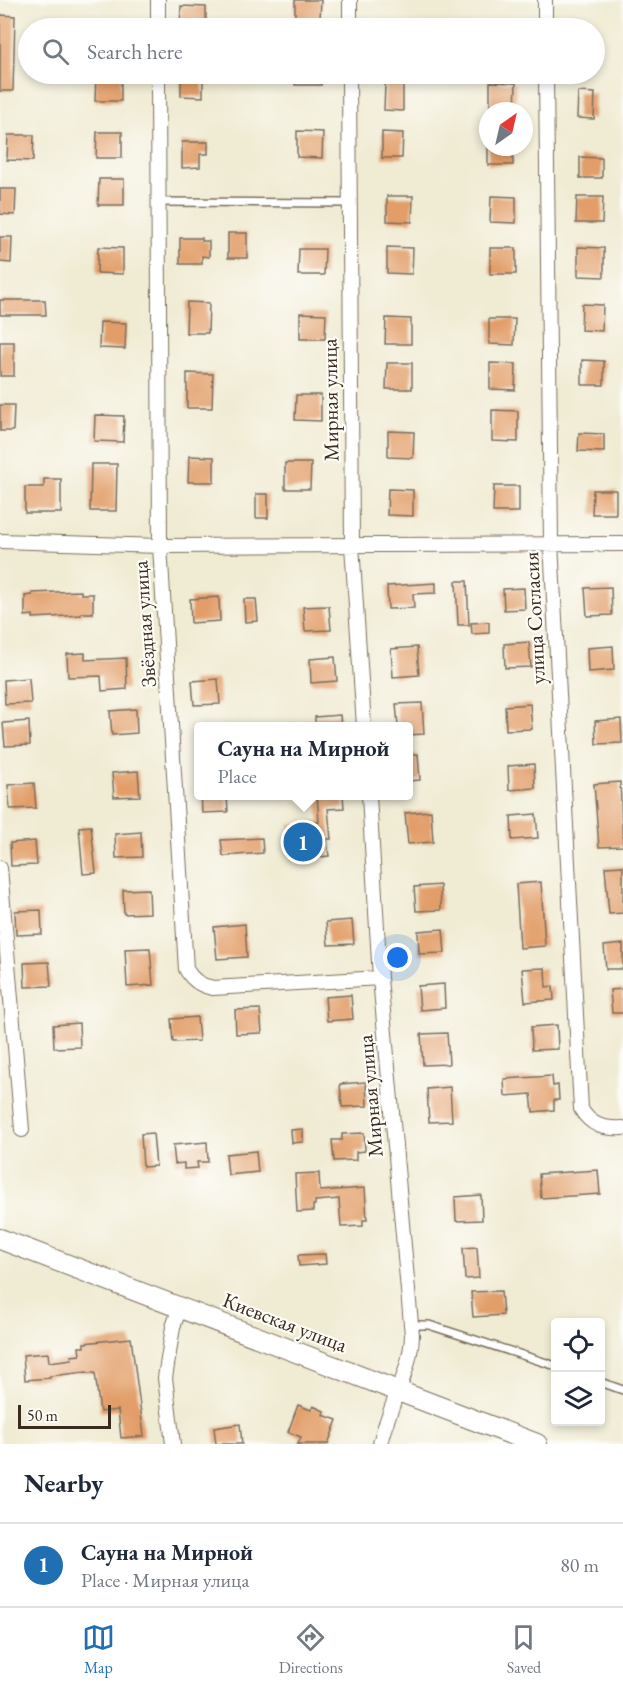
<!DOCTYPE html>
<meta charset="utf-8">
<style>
body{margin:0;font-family:"EB Garamond",serif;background:#f2f2f3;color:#1f2937}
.controls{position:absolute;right:18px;bottom:18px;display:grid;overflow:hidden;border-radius:6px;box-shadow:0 3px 9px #0003}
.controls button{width:54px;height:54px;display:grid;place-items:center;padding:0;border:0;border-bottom:2px solid #e0e1e3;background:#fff;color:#1f2937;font:30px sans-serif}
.compass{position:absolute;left:479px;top:102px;width:54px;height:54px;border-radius:50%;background:#fff;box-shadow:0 3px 9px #0003;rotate:34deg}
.scale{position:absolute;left:18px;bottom:15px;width:93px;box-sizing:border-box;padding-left:6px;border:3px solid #3b2a1e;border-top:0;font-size:16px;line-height:21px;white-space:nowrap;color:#3b2a1e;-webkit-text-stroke:4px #fdfcf7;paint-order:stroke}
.you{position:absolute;left:398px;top:958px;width:21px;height:21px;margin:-15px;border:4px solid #fff;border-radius:50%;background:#1a73e8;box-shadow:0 0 0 9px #1a73e833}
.badge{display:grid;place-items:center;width:39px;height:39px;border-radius:50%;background:#1f6fb2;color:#fff;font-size:20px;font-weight:700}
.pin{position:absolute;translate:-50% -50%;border:3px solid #fff;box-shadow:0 2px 6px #0006}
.popup{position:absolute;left:194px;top:722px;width:219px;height:78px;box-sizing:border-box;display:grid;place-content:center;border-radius:6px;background:#fff;filter:drop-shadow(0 2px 4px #0005);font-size:20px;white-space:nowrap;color:#747a83}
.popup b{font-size:22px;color:#1f2937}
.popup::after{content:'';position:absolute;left:50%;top:100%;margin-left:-12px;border:12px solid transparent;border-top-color:#fff}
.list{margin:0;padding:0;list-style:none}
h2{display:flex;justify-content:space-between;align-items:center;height:78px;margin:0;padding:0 24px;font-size:26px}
h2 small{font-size:20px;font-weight:400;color:#747a83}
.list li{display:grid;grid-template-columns:39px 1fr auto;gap:18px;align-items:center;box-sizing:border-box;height:84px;padding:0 24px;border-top:2px solid #e0e1e3}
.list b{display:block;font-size:22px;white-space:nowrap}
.list p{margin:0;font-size:20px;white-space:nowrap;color:#747a83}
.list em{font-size:20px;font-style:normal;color:#747a83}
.icon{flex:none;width:33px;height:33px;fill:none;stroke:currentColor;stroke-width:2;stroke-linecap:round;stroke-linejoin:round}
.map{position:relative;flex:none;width:623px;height:1444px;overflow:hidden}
.search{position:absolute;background:#fff;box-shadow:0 3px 9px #0003;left:18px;right:18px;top:18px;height:66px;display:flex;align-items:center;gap:15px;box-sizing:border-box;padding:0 21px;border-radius:33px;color:#747a83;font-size:22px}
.sheet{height:162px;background:#fff}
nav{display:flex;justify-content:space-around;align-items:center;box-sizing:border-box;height:84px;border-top:2px solid #e0e1e3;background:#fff;font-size:16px;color:#747a83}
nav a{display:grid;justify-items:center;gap:3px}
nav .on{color:#1f6fb2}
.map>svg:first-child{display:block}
.building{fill:#e29d68}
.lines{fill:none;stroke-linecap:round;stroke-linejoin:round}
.service-casing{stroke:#7a6e5d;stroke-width:10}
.minor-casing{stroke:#7a6e5d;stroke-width:16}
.secondary-casing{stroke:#7a6e5d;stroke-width:22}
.service{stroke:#fff;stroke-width:7}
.minor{stroke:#fff;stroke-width:14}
.secondary{stroke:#fff;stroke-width:20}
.labels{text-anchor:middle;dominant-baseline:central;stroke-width:4.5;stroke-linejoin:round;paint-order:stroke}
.street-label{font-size:21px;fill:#3b2a1e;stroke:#fdfcf7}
</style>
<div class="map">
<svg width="623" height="1444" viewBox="0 0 623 1444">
<rect width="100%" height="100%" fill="#fdfcf7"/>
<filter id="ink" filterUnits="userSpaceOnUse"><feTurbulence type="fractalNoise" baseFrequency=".0167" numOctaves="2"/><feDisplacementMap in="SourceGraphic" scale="12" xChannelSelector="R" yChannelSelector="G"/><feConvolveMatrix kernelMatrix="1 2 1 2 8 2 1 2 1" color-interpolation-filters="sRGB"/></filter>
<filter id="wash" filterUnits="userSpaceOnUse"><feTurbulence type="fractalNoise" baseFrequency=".008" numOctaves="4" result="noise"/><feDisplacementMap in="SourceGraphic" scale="24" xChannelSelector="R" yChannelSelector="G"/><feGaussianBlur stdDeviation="1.35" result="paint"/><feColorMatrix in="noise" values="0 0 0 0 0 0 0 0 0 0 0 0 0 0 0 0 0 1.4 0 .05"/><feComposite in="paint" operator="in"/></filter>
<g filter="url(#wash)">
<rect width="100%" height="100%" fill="#f0ebd3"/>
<g id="blocks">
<!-- building -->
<path class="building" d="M295,0H321L320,18H295Z
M181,6L206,7V28H180Z
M0,15L15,16L13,91H0Z
M181,74H203V97L181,96Z
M296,74H321V85H295Z
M96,75H121V101H95Z
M490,82L516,83L515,109L490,108Z
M385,84L403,85V111L384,110Z
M578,92L595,93L594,119L577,118Z
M297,131L323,132L322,158L297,157Z
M97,132H122V158H96Z
M382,132L403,133L402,158H382Z
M8,135H34L33,161L7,160Z
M182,142H208V154H200V167L182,168Z
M488,147H513V165H488Z
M580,157L602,158V178H580Z
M99,179H124V205H98Z
M0,189H16L15,215L0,214Z
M387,196H413L412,222L387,221Z
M491,196L516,197V223L490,222Z
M577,197H603L602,223H576Z
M228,233H247V258H228Z
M0,237H12L11,263L0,262Z
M180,238H202V241H209V257L202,256V264H180Z
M98,247L123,248V274L97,273Z
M387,247L413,248L412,274L387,273Z
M578,247L604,248V277L578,276Z
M490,248H516V274H490Z
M299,249H325L324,275H298Z
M0,300H45L46,315H0Z
M187,302L209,303L208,333H186Z
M582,304L603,305L602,331L581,330Z
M300,313L326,314L325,339H300Z
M386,318L411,319V344H385Z
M489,319H515L514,345L489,344Z
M100,322L126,323L125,349L99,348Z
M0,342H14V376H0Z
M582,360L604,361V385H582Z
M387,363H412V389H386Z
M490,363L516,364L515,390L490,389Z
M187,373L213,374L212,408H187Z
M296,395H321V421L295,420Z
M0,405H14L13,431H0Z
M492,410L518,411V442L492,441Z
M95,415L124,416L123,442L94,441Z
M388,431L414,432L413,458L388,457Z
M579,433L604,434V452L578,451Z
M189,456L214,457V482H188Z
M285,463H311L310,489H285Z
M91,464H117L116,511H90Z
M44,479H61V513H25V487H44Z
M494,486H519V512H493Z
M388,489L413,490V516L387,515Z
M593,490H616V514H592Z
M256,494H268V518H256Z
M456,581H467L469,625H458Z
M436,583V593L413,594L414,608L388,609L387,586Z
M611,587L612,615L587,616L585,588Z
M524,588L525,609L504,610L503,589Z
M81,591V594H93V613H81V615L51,617L33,618V615L25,616V596L32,595V593Z
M219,597L220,621L191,623L190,599Z
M244,599H256L258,621L245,622Z
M329,606L331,630L305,631L303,607Z
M489,622V633L472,634L471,623Z
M529,642L531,667L505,668L504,644Z
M613,646L614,670L588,672L587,648Z
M417,647L419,675L393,677L391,649Z
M85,653V660L126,658L127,689L102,691L101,676L68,677L67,654Z
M335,657L337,681L311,683L310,659Z
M29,678L31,703L5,704L4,680Z
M218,679L220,704L194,705L192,681Z
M422,703L424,734L408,735V726H398L396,704Z
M530,704L532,729L506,730L505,706Z
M136,709L137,733L112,735L110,711Z
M340,715L341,726H315V717Z
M621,719L622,743L596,744L595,721Z
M29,721L30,745L5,746L3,723Z
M418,754L420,780L408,781V755Z
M534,764L535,788L509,790L508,766Z
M138,771L140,796L114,797L112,773Z
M620,782L623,846L599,847L594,784Z
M34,783L36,808L10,809L8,785Z
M201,795H227L228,812L202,813Z
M317,795H343L344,808L328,809L331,839H327L329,856L293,860L290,825L319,822Z
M431,811L433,842L408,844L405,813Z
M536,814L538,838L512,840L511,816Z
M91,826L96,873L83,874L79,827Z
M141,832L142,857L116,858L115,834Z
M262,838L263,853L223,856L221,840Z
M35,841L37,865L11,866L10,843Z
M623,866V913L609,914L605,867Z
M541,882L545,946L520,948L516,884Z
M440,885L441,910L416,911L414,887Z
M149,889L150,913L124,914L123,890Z
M41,910L42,934L16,935L15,911Z
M352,920L354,944L328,945L326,922Z
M245,924L247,957L217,959L214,927Z
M443,929L445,953L419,954L418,931Z
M623,944V969H606L604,946Z
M150,948L153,985L127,987L125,949Z
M49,962L51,986L25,987L24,963Z
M545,968L546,987L553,986L554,1000L525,1002L522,969Z
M444,984L445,1008L420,1010L418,986Z
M623,989V1013H612L610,990Z
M351,995L353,1019L327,1021L325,997Z
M260,1009L262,1033L236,1034L235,1010Z
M197,1017L199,1041L173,1042L171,1019Z
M79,1023L80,1047L54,1048L53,1025Z
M557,1025L558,1049L532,1050L531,1027Z
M447,1033L449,1064L423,1065L421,1034Z
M552,1076L553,1086L558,1085L559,1100H554V1110L533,1112L531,1094L505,1096L504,1079Z
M366,1082L367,1106L342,1107L340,1084Z
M450,1087L452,1121L429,1122L427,1089Z
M303,1129V1142L292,1143L291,1130Z
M153,1133L156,1166L143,1167L141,1134Z
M364,1133L365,1151L356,1152V1160L334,1161L332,1140H342V1134Z
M207,1142L208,1162H197L198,1168L184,1169V1163L175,1164L173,1145Z
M256,1151L258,1172L228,1175L226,1154Z
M598,1170L600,1194L541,1198L539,1174Z
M319,1173L320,1191L365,1188L367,1220H363V1226L341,1227L339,1199L315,1201V1205H313V1211L297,1212L295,1174Z
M481,1195L482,1220L456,1221L455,1197Z
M477,1247L479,1278L465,1279L463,1248Z
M325,1254L326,1264L299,1266L298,1255Z
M501,1291L503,1315L473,1317L471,1292Z
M131,1338L144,1436L121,1438L118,1410L100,1412L95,1373H87V1372L50,1376V1378L25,1380L23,1355L48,1353L49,1362L72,1359L71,1356L80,1355L79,1347H84V1343Z
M298,1405L311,1410L313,1406L324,1411L323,1415L337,1420L328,1444H298L301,1437L288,1432Z
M240,1424L242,1444H216L214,1428Z"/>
</g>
</g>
<g filter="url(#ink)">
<use href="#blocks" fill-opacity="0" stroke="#7a6e5d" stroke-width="1.5"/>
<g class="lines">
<defs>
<path id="service" d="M158,202L349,203
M411,1325H429L556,1366
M600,1382L623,1390"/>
<path id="minor" d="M158,0V28
M545,0V28
M350,28V0
M158,74L160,546L186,969C192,980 200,986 213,988L380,978
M349,74L352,545L364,726
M546,74L551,543L581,1109C591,1126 604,1129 623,1128
M0,541L160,546L623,544
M369,796L380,978L412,1335C411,1373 388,1407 380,1444
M0,868L22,1130
M173,1444L165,1378L173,1327L180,1307"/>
<path id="secondary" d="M0,1239L537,1444"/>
</defs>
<!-- service casing -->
<use href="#service" class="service-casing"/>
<!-- minor casing -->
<use href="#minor" class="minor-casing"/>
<!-- secondary casing -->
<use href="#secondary" class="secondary-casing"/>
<!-- service -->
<use href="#service" class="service"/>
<!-- minor -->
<use href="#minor" class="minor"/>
<!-- secondary -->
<use href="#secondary" class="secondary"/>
</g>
</g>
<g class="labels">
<!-- street labels -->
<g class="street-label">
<text transform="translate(330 400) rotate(-91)">Мирная улица</text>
<text transform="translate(534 618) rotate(-93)">улица Согласия</text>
<text transform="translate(144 624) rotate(-94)">Звёздная улица</text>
<text transform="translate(370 1096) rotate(-95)">Мирная улица</text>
<text transform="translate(285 1322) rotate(21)">Киевская улица</text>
</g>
</g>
</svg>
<div class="controls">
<button><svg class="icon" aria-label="locate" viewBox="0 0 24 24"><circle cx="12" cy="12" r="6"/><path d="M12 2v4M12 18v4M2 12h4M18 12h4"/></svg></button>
<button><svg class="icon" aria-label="layers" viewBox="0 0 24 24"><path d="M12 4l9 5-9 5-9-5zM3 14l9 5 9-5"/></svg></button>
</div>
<svg class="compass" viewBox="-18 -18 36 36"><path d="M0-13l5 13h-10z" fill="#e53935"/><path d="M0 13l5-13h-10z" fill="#747a83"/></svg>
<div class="scale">50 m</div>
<div class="you"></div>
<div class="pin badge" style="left:303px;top:842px">1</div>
<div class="popup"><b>Сауна на Мирной</b>Place</div>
<div class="search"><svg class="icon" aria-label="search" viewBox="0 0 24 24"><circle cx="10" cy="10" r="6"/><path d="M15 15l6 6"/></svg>Search here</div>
</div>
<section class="sheet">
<h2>Nearby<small></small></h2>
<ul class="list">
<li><span class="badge">1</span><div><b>Сауна на Мирной</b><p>Place · Мирная улица</p></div><em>80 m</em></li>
</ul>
</section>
<nav>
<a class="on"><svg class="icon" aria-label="map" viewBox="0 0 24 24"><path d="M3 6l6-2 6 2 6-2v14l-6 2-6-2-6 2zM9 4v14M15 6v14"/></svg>Map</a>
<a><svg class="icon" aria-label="directions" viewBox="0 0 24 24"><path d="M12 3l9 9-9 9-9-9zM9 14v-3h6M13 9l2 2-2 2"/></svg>Directions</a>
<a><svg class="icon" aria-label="saved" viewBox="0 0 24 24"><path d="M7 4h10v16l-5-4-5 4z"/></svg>Saved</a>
</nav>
